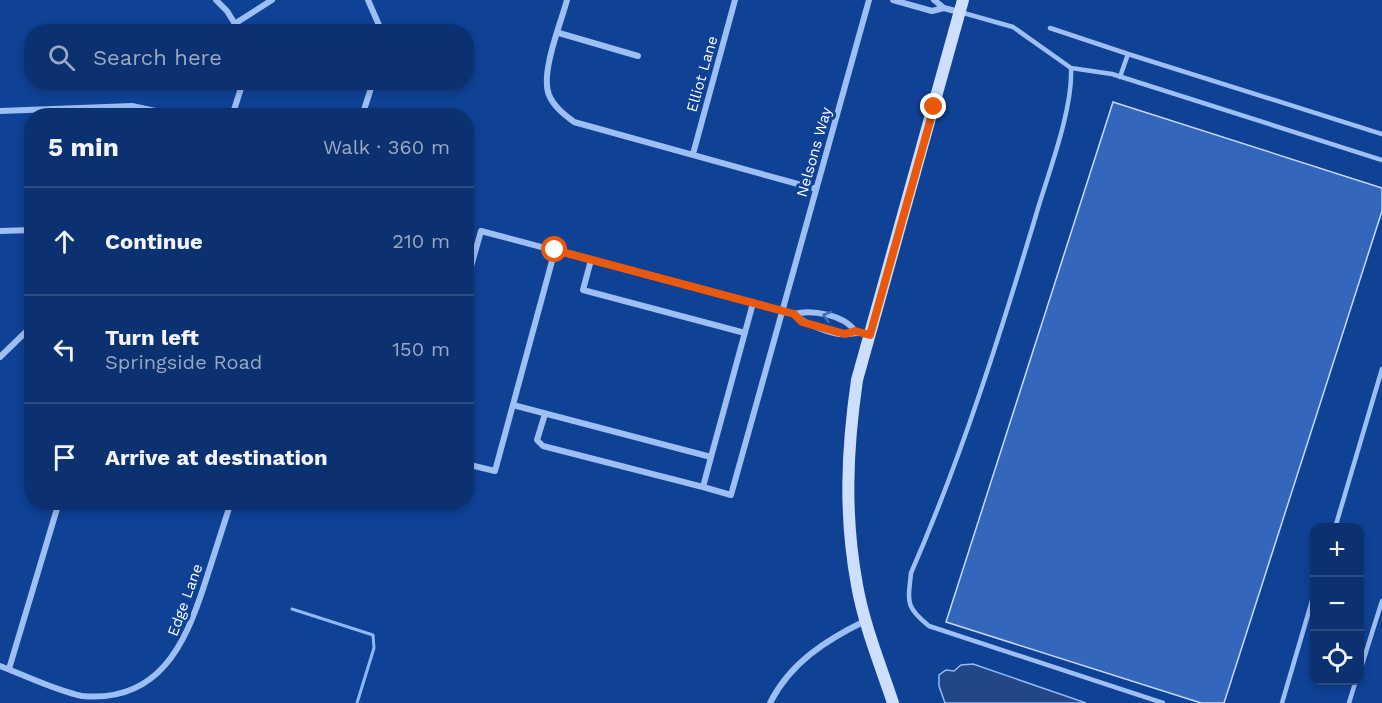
<!DOCTYPE html>
<meta charset="utf-8">
<style>
body{margin:0;font-family:"Work Sans",sans-serif;background:#143975;color:#f1f3f6}
.controls{position:absolute;right:18px;bottom:18px;display:grid;overflow:hidden;border-radius:12px;box-shadow:0 3px 9px #0003}
.controls button{width:54px;height:54px;display:grid;place-items:center;padding:0;border:0;border-bottom:2px solid #2b4c83;background:#0b3170;color:#f1f3f6;font:30px sans-serif}
.stop{position:absolute;width:18px;height:18px;margin:-14px;border:4px solid #ea580c;border-radius:50%;background:#fff}
.stop.end{background:#ea580c;border-color:#fff;box-shadow:0 2px 6px #0008}
.list{margin:0;padding:0;list-style:none}
h2{display:flex;justify-content:space-between;align-items:center;height:78px;margin:0;padding:0 24px;font-size:26px}
h2 small{font-size:20px;font-weight:400;color:#9aa9c3}
.list li{display:grid;grid-template-columns:39px 1fr auto;gap:18px;align-items:center;box-sizing:border-box;height:108px;padding:0 24px;border-top:2px solid #2b4c83}
.list b{display:block;font-size:22px;white-space:nowrap}
.list p{margin:0;font-size:20px;white-space:nowrap;color:#9aa9c3}
.list em{font-size:20px;font-style:normal;color:#9aa9c3}
.icon{flex:none;width:33px;height:33px;fill:none;stroke:currentColor;stroke-width:2;stroke-linecap:round;stroke-linejoin:round}
.map{position:relative;flex:none;width:1382px;height:703px;overflow:hidden}
.search{position:absolute;background:#0b3170;box-shadow:0 3px 9px #0003;left:24px;top:24px;width:450px;height:66px;display:flex;align-items:center;gap:15px;box-sizing:border-box;padding:0 21px;border-radius:24px;color:#9aa9c3;font-size:22px}
.panel{position:absolute;background:#0b3170;box-shadow:0 3px 9px #0003;left:24px;top:108px;width:450px;height:402px;border-radius:24px}
.map>svg:first-child{display:block}
.water{fill:#234786;stroke:#8fb8f8;stroke-width:1.5}
.lines{fill:none;stroke-linecap:round;stroke-linejoin:round}
.stream{stroke:#8fb8f8;stroke-width:3}
.building{fill:#3467bc;stroke:#c5dbfe;stroke-width:1.5}
.lane{stroke:#9dbff4;stroke-width:4.5}
.street{stroke:#9dbff4;stroke-width:6}
.secondary{stroke:#cddffd;stroke-width:12}
.oneway{stroke:#416db6}
.route{stroke:#ea580c;stroke-width:8}
.labels{text-anchor:middle;dominant-baseline:central;stroke-width:6;stroke-linejoin:round;paint-order:stroke}
.street-label{font-size:15px;fill:#fff;stroke:#0f4195}
</style>
<div class="map">
<svg width="1382" height="703" viewBox="0 0 1382 703">
<rect width="100%" height="100%" fill="#0f4195"/>
<!-- water -->
<path class="water" d="M973,664L1086,703H945L939,686V675L946,670L954,671L961,665Z"/>
<g class="lines">
<!-- stream -->
<path class="stream" d="M292,609L373,635L374,648L357,703"/>
</g>
<!-- building -->
<path class="building" d="M1113,102L1382,188V211L1224,703H1201L946,622Z"/>
<g class="lines">
<!-- lane -->
<path class="lane" d="M960,12L1013,27L1071,68L1112,74L1382,160
M1050,28L1128,54
M1071,68C1073,107 1051,166 1039,205C1002,329 963,454 911,573C908,602 905,607 929,626L1163,703
M1120,77L1128,54L1382,134
M1335,528L1382,369
M1360,671L1382,601
M1282,703L1314,594
M1349,703L1356,680"/>
<!-- street -->
<path class="street" d="M216,0L227,11L240,32
M368,0L382,32
M567,0C561,23 540,73 549,95C554,107 565,115 574,122L816,189
M893,0L932,11L944,8
M934,0L944,8L959,12
M236,23L272,0
M559,33L638,56
M0,111L132,106L179,116
M232,116L243,82
M362,116L373,82
M693,154L735,0
M0,231L32,230
M591,260L583,290L745,333
M466,284L481,231L794,314C803,323 834,336 847,334C856,333 860,332 869,335
M794,314C812,309 844,315 855,331
M0,357L32,326
M513,405L711,457L703,487L543,446L537,440L545,414
M711,457L753,303
M466,464L495,471L555,250
M703,487L731,495L869,0
M0,666C27,676 54,690 82,696C159,703 185,644 204,586C213,558 222,530 231,502
M9,669L59,502
M770,703C790,663 826,640 865,621"/>
<!-- secondary -->
<path class="secondary" d="M893,703C880,664 864,625 857,585C844,515 847,449 857,380L963,0"/>
</g>
<!-- one-way arrows -->
<defs><path id="oneway-chevron" d="M-2-3.5L2.5 0L-2 3.5" fill="none" stroke-width="1.6" stroke-linecap="round" stroke-linejoin="round" transform="scale(1.5)"/></defs>
<use class="oneway" href="#oneway-chevron" transform="translate(827 316) rotate(-164)"/>
<g class="lines">
<!-- route -->
<path class="route" d="M555,250L794,314L802,322L845,334L855,331L870,335L934,107"/>
</g>
<g class="labels">
<!-- street labels -->
<g class="street-label">
<text transform="translate(702 74) rotate(-74)">Elliot Lane</text>
<text transform="translate(814 152) rotate(-74)">Nelsons Way</text>
<text transform="translate(185 600) rotate(-70)">Edge Lane</text>
</g>
</g>
</svg>
<div class="controls">
<button>+</button>
<button>−</button>
<button><svg class="icon" aria-label="locate" viewBox="0 0 24 24"><circle cx="12" cy="12" r="6"/><path d="M12 2v4M12 18v4M2 12h4M18 12h4"/></svg></button>
</div>
<div class="stop" style="left:555px;top:250px"></div>
<div class="stop end" style="left:934px;top:107px"></div>
<div class="search"><svg class="icon" aria-label="search" viewBox="0 0 24 24"><circle cx="10" cy="10" r="6"/><path d="M15 15l6 6"/></svg>Search here</div>
<section class="panel">
<h2>5 min<small>Walk · 360 m</small></h2>
<ul class="list">
<li><svg class="icon" aria-label="ahead" viewBox="0 0 24 24"><path d="M12 20V5M6 11l6-6 6 6"/></svg><div><b>Continue</b></div><em>210 m</em></li>
<li><svg class="icon" aria-label="left" viewBox="0 0 24 24"><path d="M17 20v-9H6M10 6l-5 5 5 5"/></svg><div><b>Turn left</b><p>Springside Road</p></div><em>150 m</em></li>
<li><svg class="icon" aria-label="arrive" viewBox="0 0 24 24"><path d="M6 21V4h12l-3 4 3 4H6"/></svg><div><b>Arrive at destination</b></div></li>
</ul>
</section>
</div>
